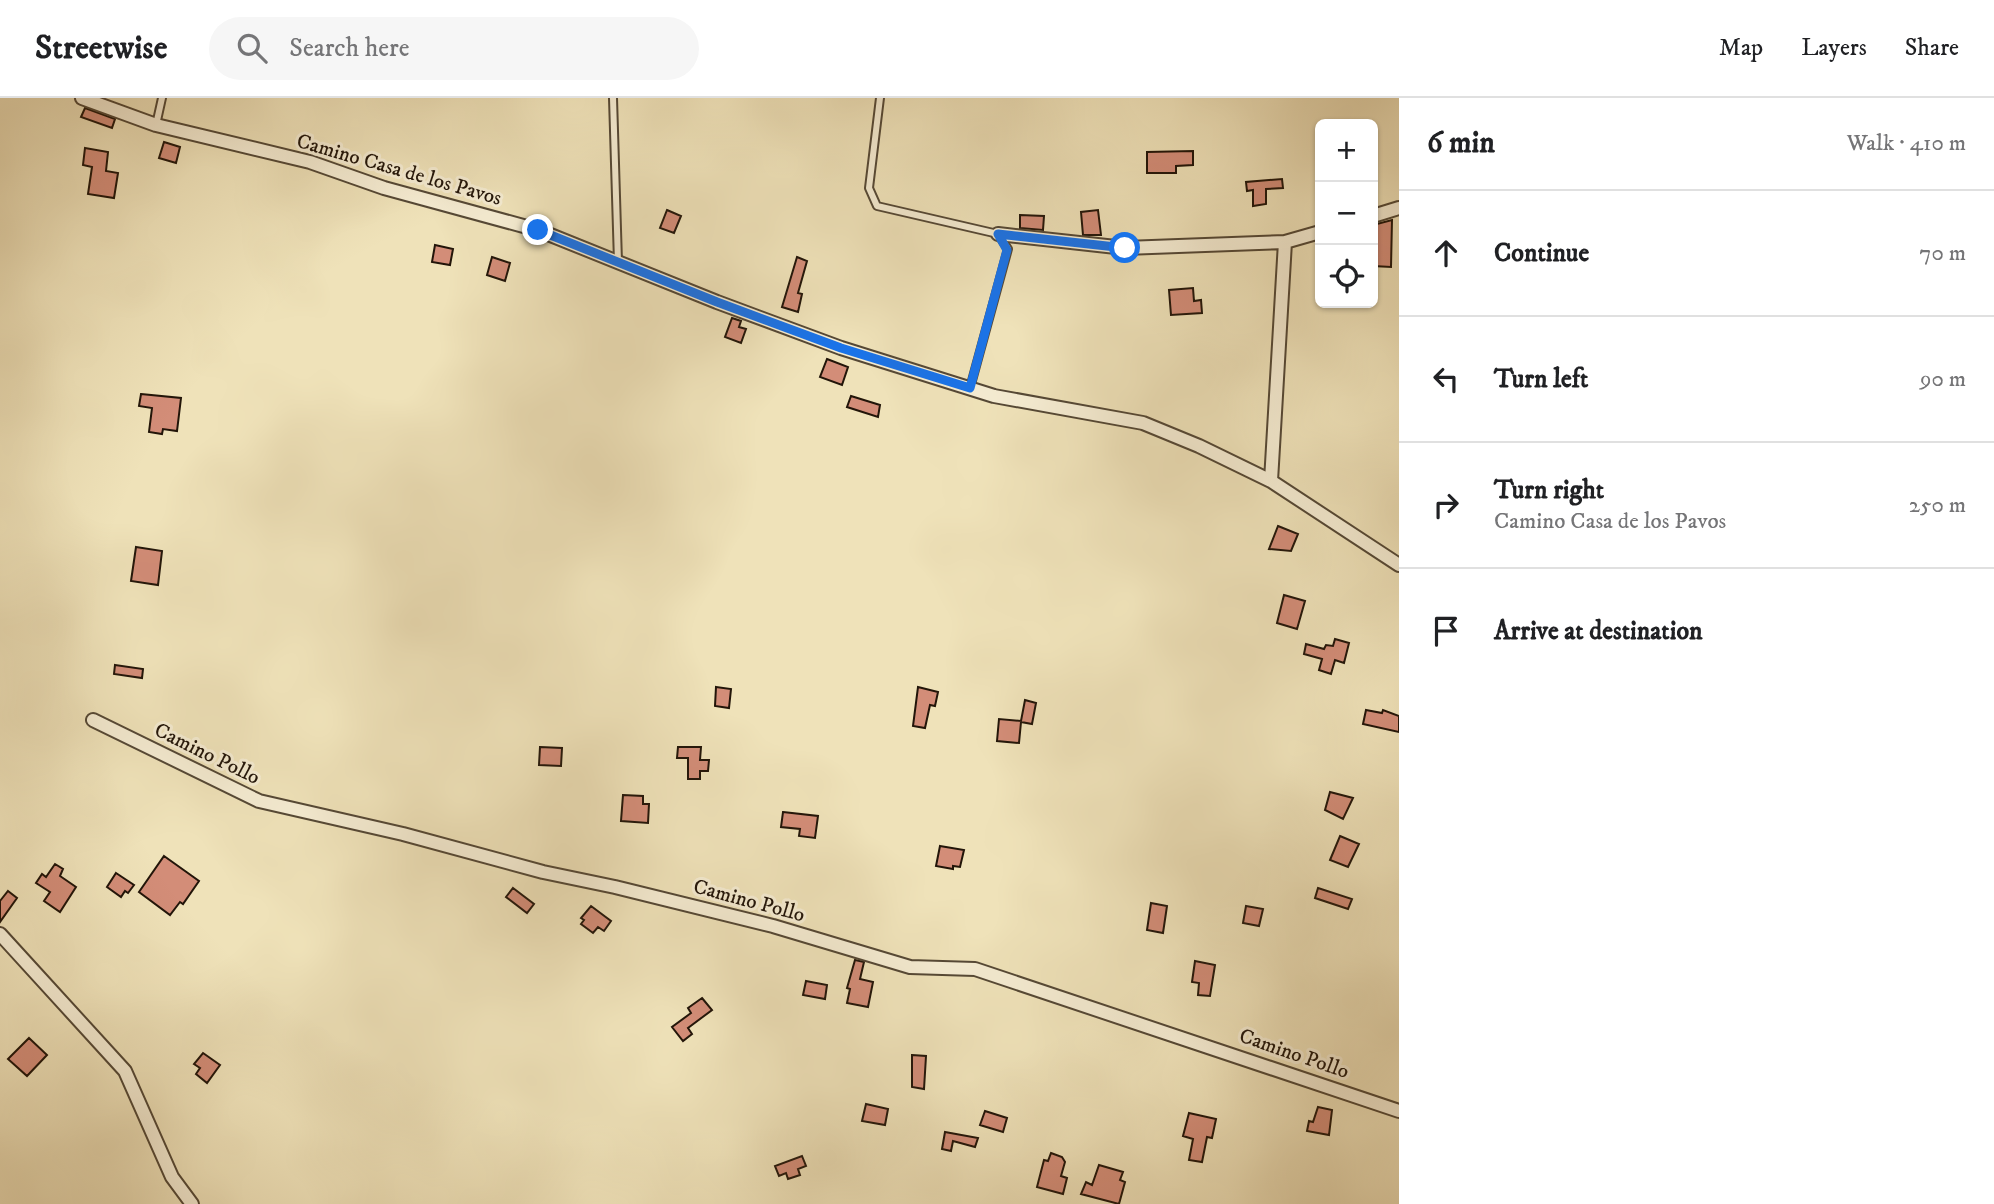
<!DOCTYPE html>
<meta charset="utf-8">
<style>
body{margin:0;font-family:"IM FELL DW Pica",serif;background:#f6f6f6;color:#202124}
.controls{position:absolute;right:21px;top:21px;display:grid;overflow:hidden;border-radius:10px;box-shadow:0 2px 5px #0004}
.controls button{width:63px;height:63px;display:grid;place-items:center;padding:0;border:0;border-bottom:2px solid #e0e0e0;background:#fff;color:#202124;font:35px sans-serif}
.stop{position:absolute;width:21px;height:21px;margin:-16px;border:5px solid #1a73e8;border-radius:50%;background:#fff}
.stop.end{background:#1a73e8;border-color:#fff;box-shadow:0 2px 7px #0008}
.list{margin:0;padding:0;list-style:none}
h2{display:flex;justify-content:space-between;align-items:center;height:91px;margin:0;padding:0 28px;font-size:30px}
h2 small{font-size:23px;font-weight:400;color:#757577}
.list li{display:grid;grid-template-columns:46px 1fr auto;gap:21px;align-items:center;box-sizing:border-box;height:126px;padding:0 28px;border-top:2px solid #e0e0e0}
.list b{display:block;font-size:26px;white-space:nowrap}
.list p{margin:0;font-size:23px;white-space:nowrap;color:#757577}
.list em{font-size:23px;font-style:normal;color:#757577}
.icon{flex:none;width:38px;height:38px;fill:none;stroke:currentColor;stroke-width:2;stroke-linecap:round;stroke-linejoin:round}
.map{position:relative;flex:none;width:1399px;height:1106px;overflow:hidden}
header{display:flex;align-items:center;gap:42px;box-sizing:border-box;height:98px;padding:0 35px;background:#fff;border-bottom:2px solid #e0e0e0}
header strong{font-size:33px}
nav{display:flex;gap:38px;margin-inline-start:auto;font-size:24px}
.search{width:490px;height:63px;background:#f6f6f6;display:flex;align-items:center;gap:18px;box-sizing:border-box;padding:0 24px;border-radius:38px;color:#757577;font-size:26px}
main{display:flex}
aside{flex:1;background:#fff}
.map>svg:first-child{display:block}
.building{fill:#d38d78;stroke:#221509;stroke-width:2}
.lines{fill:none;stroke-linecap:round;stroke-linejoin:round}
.service-casing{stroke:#554835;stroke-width:10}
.minor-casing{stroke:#554835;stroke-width:16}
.service{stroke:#f5ecd2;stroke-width:6}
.minor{stroke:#f5ecd2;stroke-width:12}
.route{stroke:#1a73e8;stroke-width:9}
.labels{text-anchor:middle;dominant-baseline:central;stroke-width:6;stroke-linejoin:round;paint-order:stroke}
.street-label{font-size:21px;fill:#221509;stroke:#f5ecd2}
</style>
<header>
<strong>Streetwise</strong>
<div class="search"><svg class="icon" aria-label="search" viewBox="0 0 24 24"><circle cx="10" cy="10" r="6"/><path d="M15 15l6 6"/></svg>Search here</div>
<nav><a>Map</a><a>Layers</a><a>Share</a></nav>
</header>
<main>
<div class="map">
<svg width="1399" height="1106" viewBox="0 0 1399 1106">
<rect width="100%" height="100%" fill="#efe2b9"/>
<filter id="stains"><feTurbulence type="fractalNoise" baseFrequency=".00286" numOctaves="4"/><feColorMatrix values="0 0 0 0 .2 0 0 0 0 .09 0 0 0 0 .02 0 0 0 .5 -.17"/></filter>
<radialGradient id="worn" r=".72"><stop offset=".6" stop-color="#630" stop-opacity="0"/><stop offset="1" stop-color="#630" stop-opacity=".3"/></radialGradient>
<!-- building -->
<path class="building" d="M85,10L115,21L112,30L81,19Z
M164,44L180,49L176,65L159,60Z
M85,50L108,54L106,73L118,75L114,100L88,96L92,69L83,67Z
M1193,53V67L1176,68V75H1147V54Z
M1282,81L1283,90L1266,91V106L1253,108V92L1247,93L1246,84Z
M667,112L681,118L674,135L660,130Z
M1098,112L1101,137H1083L1081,114Z
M1020,117L1044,118L1043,132L1020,130Z
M1392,122L1391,169L1373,168V127Z
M435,147L453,151L450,167L432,164Z
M492,159L510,165L505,183L487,177Z
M797,159L807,163L798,195L802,196L798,214L782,209Z
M1193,190L1194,203L1201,202L1202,215L1171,217L1169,192Z
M732,220L741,223L739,229L746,231L741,245L725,239Z
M827,261L848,269L842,287L820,279Z
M141,296L181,300L177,333L163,331L162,336L149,334L152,310L139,308Z
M851,298L880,307L878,319L847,309Z
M1278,428L1298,436L1291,453L1269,451Z
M136,449L162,453L158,487L131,483Z
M1284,497L1305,503L1297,531L1277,525Z
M1335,541L1349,545L1344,565L1335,562L1331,576L1319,572L1322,561L1304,556L1306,546L1324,551L1326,547L1333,548Z
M115,567L143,571L142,580L114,576Z
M716,589L731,591L729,610L715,608Z
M918,589L938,594L935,608L930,607L925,630L913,628Z
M1025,602L1036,605L1032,626L1021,624L1019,645L997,643L999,621L1021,623Z
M1366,612L1382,615L1383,612L1399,618V634L1363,626Z
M540,649L562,650L561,668L539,667Z
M678,649H701L700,662H709L708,673H700V681H688V660H677Z
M1330,694L1353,700L1343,721L1325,712Z
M623,697L643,698V706H649L648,725L621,723Z
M783,714L818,718L815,740L799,738L800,731L781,729Z
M1340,738L1359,746L1348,769L1330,762Z
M940,748L964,752L960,769L953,768V771L936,768Z
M164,758L199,783L183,806L180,804L170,817L139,794Z
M55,766L63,771L60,778L76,789L60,814L44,803L50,794L36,785L42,776L46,779Z
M116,775L134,787L128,795L125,793L121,799L107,789Z
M513,790L534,806L527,815L506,799Z
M1318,790L1352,801L1348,811L1315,800Z
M8,793L17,800L0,824V803Z
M1151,805L1167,808L1163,835L1147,832Z
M591,808L611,823L604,833L598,829L593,835L581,826L584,822L581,820Z
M1246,808L1263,811L1259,828L1243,825Z
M855,862L864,864L860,881L873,884L868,909L847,905L850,891L847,890Z
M1195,863L1215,867L1210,898L1198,897L1199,885L1192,884Z
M806,883L827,887L825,901L803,897Z
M702,900L712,912L688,930L692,936L683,943L672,929L691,915L688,910Z
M29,940L47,957L27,978L8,961Z
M203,955L220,967L207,985L196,976L200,970L194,966Z
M912,957L926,958L924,991L912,989Z
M866,1006L888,1011L885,1027L862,1023Z
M1318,1009L1332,1012L1329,1037L1307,1033L1309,1023L1313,1024Z
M985,1013L1007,1020L1003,1034L980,1027Z
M1189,1015L1216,1021L1212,1040L1207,1039L1202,1064L1189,1062L1193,1041L1183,1038Z
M945,1034L978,1040L975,1049L953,1043L951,1053L942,1051Z
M1051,1055L1062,1059L1065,1064L1061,1078L1067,1080L1063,1096L1037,1089L1044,1062L1048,1063Z
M802,1058L806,1068L798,1071L800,1077L788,1081L786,1075L779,1078L775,1068Z
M1099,1067L1123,1074L1120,1082L1125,1084L1119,1106L1081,1096L1086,1084L1092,1087Z"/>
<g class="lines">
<defs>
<path id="service" d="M613,0L618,164
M880,0L869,90L877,108L998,136L1008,151L970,290
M156,27L162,0"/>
<path id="minor" d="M82,0L156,27L310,64L384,90L538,132L717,204L841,250L994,298L1143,325L1199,348L1271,383L1399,467
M1373,118L1399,110
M998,136L1125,150L1285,144
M1271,383L1285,144L1320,134
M93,622L259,703L403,736L543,774L615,789L773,828L910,869L975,871L1399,1013
M0,836L125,973L172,1079L192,1106"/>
</defs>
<!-- service casing -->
<use href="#service" class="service-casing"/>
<!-- minor casing -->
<use href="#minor" class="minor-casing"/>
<!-- service -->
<use href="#service" class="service"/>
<!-- minor -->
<use href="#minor" class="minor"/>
</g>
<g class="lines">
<!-- route -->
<path class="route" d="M538,132L717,204L841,250L970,290L1007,152L998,136L1125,150"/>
</g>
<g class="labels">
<!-- street labels -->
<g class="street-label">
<text transform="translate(399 72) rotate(16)">Camino Casa de los Pavos</text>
<text transform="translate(207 656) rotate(26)">Camino Pollo</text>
<text transform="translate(749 803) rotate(15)">Camino Pollo</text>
<text transform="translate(1294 956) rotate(19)">Camino Pollo</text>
</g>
</g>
<rect width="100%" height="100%" filter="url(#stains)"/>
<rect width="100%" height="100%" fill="url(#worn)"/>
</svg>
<div class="controls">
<button>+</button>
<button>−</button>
<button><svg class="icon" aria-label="locate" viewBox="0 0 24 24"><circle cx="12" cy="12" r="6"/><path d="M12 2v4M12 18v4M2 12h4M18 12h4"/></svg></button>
</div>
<div class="stop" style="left:1125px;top:150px"></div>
<div class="stop end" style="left:538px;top:132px"></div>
</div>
<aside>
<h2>6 min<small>Walk · 410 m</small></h2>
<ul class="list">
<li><svg class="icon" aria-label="ahead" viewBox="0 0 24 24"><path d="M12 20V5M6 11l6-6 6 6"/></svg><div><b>Continue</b></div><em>70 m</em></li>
<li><svg class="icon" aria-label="left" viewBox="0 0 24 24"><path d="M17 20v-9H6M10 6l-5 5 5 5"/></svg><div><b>Turn left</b></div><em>90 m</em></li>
<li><svg class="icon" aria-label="right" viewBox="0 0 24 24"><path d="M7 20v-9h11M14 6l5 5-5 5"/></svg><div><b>Turn right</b><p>Camino Casa de los Pavos</p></div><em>250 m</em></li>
<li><svg class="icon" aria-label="arrive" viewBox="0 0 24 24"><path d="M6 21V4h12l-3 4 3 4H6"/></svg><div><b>Arrive at destination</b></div></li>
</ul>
</aside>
</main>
